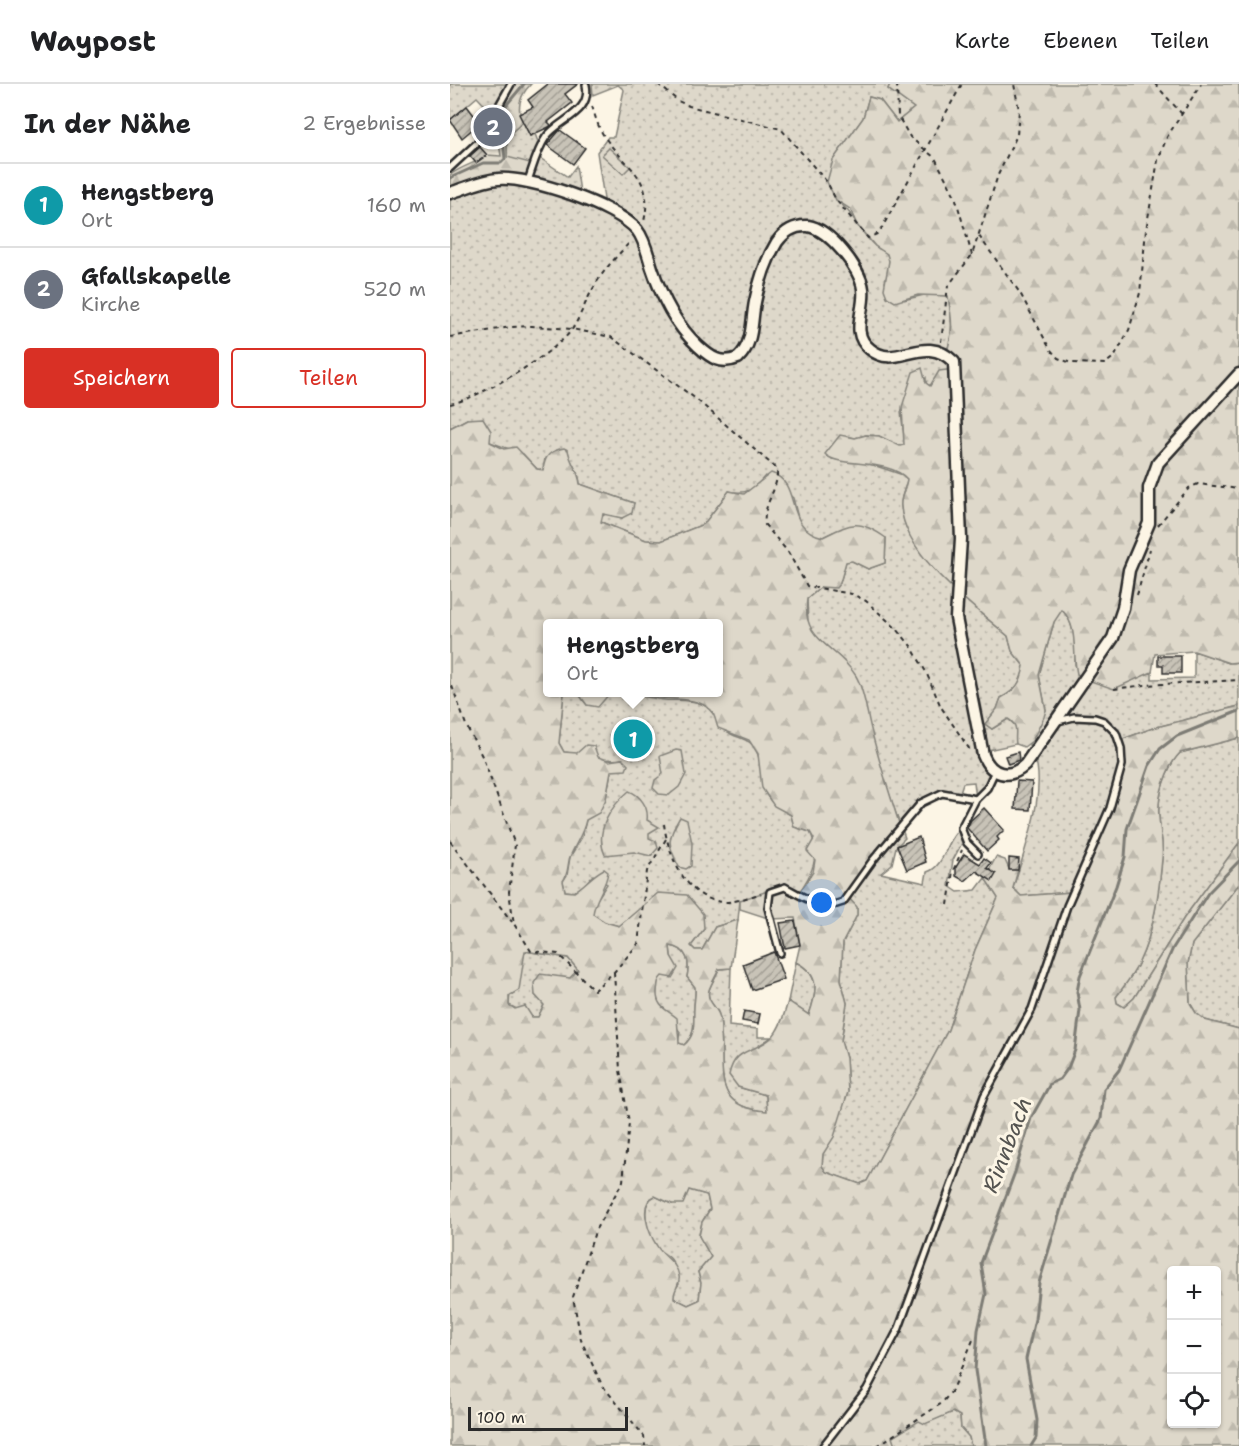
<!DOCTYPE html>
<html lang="de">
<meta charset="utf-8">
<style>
body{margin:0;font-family:"Shantell Sans",sans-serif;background:#f6f6f6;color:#202124}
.controls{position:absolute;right:18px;bottom:18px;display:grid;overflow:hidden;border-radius:6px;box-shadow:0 2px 4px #0004}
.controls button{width:54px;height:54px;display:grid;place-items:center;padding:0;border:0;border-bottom:2px solid #e0e0e0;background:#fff;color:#202124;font:30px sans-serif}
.scale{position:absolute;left:18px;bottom:15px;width:160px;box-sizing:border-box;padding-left:6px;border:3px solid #2b2b2b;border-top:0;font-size:16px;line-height:21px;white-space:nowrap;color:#2b2b2b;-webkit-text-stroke:4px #fcf5e5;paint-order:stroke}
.you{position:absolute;left:372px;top:819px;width:21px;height:21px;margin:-15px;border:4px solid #fff;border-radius:50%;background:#1a73e8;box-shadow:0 0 0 9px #1a73e833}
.badge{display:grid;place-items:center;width:39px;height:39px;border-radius:50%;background:#d93025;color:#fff;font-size:20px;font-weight:700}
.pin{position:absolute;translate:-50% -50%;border:3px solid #fff;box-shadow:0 2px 6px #0006}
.popup{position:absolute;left:93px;top:535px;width:180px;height:78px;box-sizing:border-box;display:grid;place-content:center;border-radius:6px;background:#fff;filter:drop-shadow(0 2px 4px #0005);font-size:20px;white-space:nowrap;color:#757577}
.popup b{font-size:22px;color:#202124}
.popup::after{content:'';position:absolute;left:50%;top:100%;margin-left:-12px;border:12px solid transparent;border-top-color:#fff}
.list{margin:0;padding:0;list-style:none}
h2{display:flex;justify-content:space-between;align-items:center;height:78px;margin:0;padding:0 24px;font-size:26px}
h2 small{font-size:20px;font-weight:400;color:#757577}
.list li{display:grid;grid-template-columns:39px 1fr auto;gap:18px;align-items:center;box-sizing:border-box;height:84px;padding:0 24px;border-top:2px solid #e0e0e0}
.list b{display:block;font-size:22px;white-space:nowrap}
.list p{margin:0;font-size:20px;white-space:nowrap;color:#757577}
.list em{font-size:20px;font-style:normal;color:#757577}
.actions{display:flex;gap:12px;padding:18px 24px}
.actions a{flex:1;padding:14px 0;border:2px solid #d93025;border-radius:6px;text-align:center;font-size:21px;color:#d93025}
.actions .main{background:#d93025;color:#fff}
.icon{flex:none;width:33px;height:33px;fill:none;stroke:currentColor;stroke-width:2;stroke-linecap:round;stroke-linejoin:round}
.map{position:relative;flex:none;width:789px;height:1362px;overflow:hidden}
header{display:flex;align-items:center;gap:36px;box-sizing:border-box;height:84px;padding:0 30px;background:#fff;border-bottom:2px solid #e0e0e0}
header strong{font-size:28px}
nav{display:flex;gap:33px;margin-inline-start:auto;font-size:21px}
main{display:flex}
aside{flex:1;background:#fff}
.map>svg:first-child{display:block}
.grass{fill:url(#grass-dots);stroke:#84827a;stroke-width:1.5}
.forest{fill:url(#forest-firs);stroke:#84827a;stroke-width:1.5;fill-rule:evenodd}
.garden{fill:#ded8ca;stroke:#84827a;stroke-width:1.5}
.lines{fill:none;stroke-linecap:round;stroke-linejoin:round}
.stream{stroke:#7d7b74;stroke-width:3}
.building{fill:url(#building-hatch);stroke:#2b2b2b;stroke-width:1.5}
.lane-casing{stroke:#2b2b2b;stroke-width:10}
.street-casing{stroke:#2b2b2b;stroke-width:15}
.path{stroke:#2b2b2b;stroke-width:2;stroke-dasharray:4.5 4.5;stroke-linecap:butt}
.lane{stroke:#fcf5e5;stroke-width:5}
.street{stroke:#fcf5e5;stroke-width:10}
.labels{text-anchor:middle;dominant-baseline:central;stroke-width:6;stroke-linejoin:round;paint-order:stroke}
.water-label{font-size:22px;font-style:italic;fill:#545350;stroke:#fcf5e5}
</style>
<header>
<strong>Waypost</strong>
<nav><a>Karte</a><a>Ebenen</a><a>Teilen</a></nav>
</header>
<main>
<aside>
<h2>In der Nähe<small>2 Ergebnisse</small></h2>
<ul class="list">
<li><span class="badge" style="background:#0f9aa8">1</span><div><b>Hengstberg</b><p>Ort</p></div><em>160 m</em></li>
<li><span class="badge" style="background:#6b7280">2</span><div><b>Gfallskapelle</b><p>Kirche</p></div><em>520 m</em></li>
</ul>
<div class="actions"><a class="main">Speichern</a><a>Teilen</a></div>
</aside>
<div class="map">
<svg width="789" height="1362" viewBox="0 0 789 1362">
<defs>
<pattern id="grass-dots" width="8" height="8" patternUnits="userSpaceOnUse" patternTransform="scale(1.5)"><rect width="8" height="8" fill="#ded8ca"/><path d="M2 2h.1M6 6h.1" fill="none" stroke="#bfbaae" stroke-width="1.8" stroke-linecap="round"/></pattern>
<pattern id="forest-firs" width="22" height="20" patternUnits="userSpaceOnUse" patternTransform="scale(1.5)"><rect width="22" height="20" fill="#ded8ca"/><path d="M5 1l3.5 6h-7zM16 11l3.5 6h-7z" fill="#bfbaae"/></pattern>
<pattern id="building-hatch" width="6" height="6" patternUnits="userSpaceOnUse" patternTransform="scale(1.5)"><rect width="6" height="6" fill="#c8c3b7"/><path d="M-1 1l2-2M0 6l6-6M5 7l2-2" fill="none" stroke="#a39f95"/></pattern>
</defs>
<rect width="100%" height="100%" fill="#fcf5e5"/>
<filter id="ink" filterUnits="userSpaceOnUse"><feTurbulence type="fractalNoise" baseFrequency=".0167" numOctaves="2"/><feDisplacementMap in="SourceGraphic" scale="12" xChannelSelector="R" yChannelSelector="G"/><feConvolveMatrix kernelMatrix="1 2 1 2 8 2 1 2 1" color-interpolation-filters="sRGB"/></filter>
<g filter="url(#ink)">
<!-- grass -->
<path class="grass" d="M0,0H61L43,30L27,13L0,36Z
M142,0H440L438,5L464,24L447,38L430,16L419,13L413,34L383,76L386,116C404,128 409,148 425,162C428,165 435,167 437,170C442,177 438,191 435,198L454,216L478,210L498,212C502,234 504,248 496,270L506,285L482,302L476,300V294L451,328L455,360L451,363L429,352L416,351L405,354L397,352L378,367L382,375L414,378L453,391L457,395C456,405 450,412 451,422C455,472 522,521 558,552L562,567L574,582C572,599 566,606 551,614L547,625L535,640L542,645L558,635L567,643L566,660L533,667L545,687L537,704L526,715L524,698L513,699L509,711L481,712L451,742L455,754L446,763L442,780L431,789L475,799L477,788C495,783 497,753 511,744L509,751L512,759L503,776L499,802L508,808L526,806L535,794L548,814L525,866L498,946L417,1097L410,1100L376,1088L372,1082L373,1070L398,1008L396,974L391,957L397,919L391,896L393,858L407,831V824L398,813L450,742L396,579L363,550L358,539L357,515L371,503L390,499L396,477H402L418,485L435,479L436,454L383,448L373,453L362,451L350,442L343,414L315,392C303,406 297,411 279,407L254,440L211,457L196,456L151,438L150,434L157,429L172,434L184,419L130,400C130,387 119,379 118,366L95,374L93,386L87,385L73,370L40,358L17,335L0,344V109L57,73V52L73,38L80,52L85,50L90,63L87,72L118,93L126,82L131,114L155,122L147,68L158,53H164L174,6L168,1L143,11Z
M612,526C626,540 625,562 625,581L686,594L702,588V595L744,594V567L779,579L789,578V622L703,644L670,656C677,708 643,762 622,808L571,812L563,804C574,768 603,695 579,661L596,626L589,591L604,538L607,530Z
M160,608C182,609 195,614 215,616C227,617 241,615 252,620C265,626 269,643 281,650C293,656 303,655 308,671C319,702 303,711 341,731L344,743L360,748C372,771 361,792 348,810L320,808L290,816L288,836L265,843L252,866H245L241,862L254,845L226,810L201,817L169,842L155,838L143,830L144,820L157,800L143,791L135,800L124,808L115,807L113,797L117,791L120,773L132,753L136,736L156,715L161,687L172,675C153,678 133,670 114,668L109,659L114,609H128L137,621Z
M789,654V759L734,834L684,914L674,923L667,919L666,913C674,902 684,890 689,878C704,847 709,808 712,775C714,759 710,748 709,733C707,714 716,683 730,669Z
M789,800V945L755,936L746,929L740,919L738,879L742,860Z
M220,862C238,864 240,879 237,893L245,903C246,911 244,916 244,924C243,938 247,950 234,961L228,959L230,948L206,915L208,896L221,872Z
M75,867L118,874L128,886L120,894L90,891L85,911L94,921L88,933H82L59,921C59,902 72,886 75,867Z
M346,878C371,891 367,908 359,931L338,917Z
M281,884L279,942L308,945V953H322L308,962L288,1003L316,1011L317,1027C261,1024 275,989 271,949C271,944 271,936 269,931C266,922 256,917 259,906C261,900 266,892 269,885Z
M239,1106L257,1111L260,1125L252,1138L249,1152L261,1173L248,1188L251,1199L249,1216L238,1221L224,1214L223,1208L229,1200C227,1193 226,1182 222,1177C219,1171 211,1169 207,1164C198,1151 188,1119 205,1112L222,1120Z
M503,1328L510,1332L511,1344L519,1353L521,1362H445L441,1354L469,1336L475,1339Z"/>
<!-- forest -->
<path class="forest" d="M61,0H81C70,11 66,24 73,38L57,52V73L84,80L78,98L57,95L0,109V91C13,81 25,80 37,71L51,72L45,32Z
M440,0H789V578L779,579L744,567L705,570L702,588L664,605L635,595L627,590C622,569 629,543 612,526L604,538L589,591L596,626L594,633L582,657L574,663L566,660C564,649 570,642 558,635L542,645L535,640L547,625L551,614C566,606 571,599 574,582L562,567L558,552C522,521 454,472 451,422C450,412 456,405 457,395C438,374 387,384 375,370L390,351L405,354L416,351L429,352L450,362L454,361L452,323L463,288L472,284L476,299L480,302L489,287L505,285L496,270C504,248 502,235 498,212L468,211L445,218L437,213L434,205L439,177L437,170L425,162L407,141L400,125L386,116L377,98L383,76L413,34L419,13L430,16L447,38L464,24L438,5Z
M33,334L41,347L40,358L54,365L66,363L87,385L93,386C95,371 100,367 114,364L118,366C120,379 129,387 130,400L184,419L182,429L172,434L153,430L151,438L196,456L211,457L254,440L279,407L294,410L321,389C353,399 332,444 373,453C401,439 408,434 436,454L435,479L418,485L402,477L396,478L390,499L386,504L371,503L357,515C351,558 387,561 406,592C415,607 417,632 422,649C430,681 440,711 450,742L398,813L407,823V831L393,858L391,896L397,919L391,957L396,974L398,1008L384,1053L373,1070L372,1082L376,1088L410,1100L417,1097L498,946L525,866L548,814L535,794L546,773L555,776L559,785L568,786L563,804L571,812L622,808L646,759L672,681L670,656L703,644L789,622V654L730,669C716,683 707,714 709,733C710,748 714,759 712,775C709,808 704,847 689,878C684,890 674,902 666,913L667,919L674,923L684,914L734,834L789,759V800L742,860L738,879L740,919L746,929L755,936L789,945V1362H521L519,1353L511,1344L510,1332L503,1328L475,1340L469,1337L442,1353L445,1362H0V344L17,335ZM98,540H268V608L186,609C208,619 244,609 261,626C265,631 266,639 268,644L299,656L308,670L312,704L324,722L341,731L344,743L360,748L364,755L357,767L365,776L363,788L348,810L330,803L290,816V825L321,835L345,834L350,861L346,878C371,891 367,908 359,931L338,917C335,928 331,943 323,952C307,970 285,961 279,991L288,1003L316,1011L317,1027C261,1024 275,988 271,949C271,944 271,936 269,931C266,922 256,917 259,906C261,900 266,892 269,885L281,884L288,836L265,843L252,866H245L241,862L254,845L253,830L237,811L208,809L169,842L155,838L143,830C145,814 156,804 158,788L154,785C142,791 135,801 124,808L115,807L113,797C119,789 117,782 120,773C125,760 133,751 136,736L149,729L156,715L161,687L176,686L178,681L172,675L159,677L148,673L144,662L136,661L127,669L114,668L109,659L114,608H98ZM220,862C238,864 240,879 237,893L245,903C246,911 244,916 244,924C243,938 247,950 234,961L229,959L227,934C216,925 206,923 207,907C208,900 207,897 212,892L222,894L228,884L221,872ZM75,867L118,874L128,886L120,894L90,890L84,899L85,911L94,921L88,933H82L75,922L65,925L59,921V912L69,906ZM239,1106L257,1111L260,1125L252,1138L249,1152L261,1173L248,1188L251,1199L249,1216L238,1221L224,1214C223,1206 231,1200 229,1192C227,1178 213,1173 207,1162C199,1150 187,1119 205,1112L222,1120H233ZM722,1186H766V1340H722Z
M128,609H160L148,623L137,621Z
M226,666L232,667L236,690L229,703L219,711L209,710L203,704L205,696L213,690L210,672Z
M179,707C190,711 199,723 197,736L209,743L199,749V754L206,757L208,764L201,772L184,768L155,771C144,747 161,722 179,707Z
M230,733L237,736L242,759L241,782L236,785L229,783C217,760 217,755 230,733Z"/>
<!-- garden -->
<path class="garden" d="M159,64L180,83L173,90L152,71Z"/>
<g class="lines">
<!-- stream -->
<path class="stream" d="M0,94L33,79H51L55,75L51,34L53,25L74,0
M536,1362L525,1286L528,1246L536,1210L531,1179L565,1088L581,1034L600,1000L610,995L618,984L625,966L630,926L627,908L630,892L666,802L675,773L677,745L690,708L699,682L710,665L727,652L789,627
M581,1362L586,1354L587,1336L576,1275L585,1235L589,1199L621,1091L651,1035L654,1005L669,986L723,864L758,809L789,777"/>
</g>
<!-- building -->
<path class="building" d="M98,0H128L115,10L122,19L98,38L101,41L99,43L80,52L69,30L83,23L78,16Z
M17,22L30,39L12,54L0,36Z
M110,46L135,64L123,80L97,61Z
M30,63L37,71L26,79L20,72Z
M708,572H731V589H713V581H708Z
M568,668L569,676L558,680L555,672Z
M567,697L582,698L580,726L565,725Z
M534,724L554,746L547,753L549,756L537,767L517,744L521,736Z
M469,753L476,778L457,786L447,762Z
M514,770L530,780L534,774L541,779L537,784L546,790L542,797L526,787L515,797L506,792V783Z
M559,774L569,775L568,786H559Z
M345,837L350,861L335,864L330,839Z
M324,868L334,895L302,906L293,880Z
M294,927L310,930L308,940L292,937Z"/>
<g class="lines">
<defs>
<path id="lane" d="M0,84L29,57L61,0
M78,97C83,83 87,66 96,53C109,35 142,29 136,1
M526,715L511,744L517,759L528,770
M330,869L318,824L320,808L335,803C353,813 373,827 393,818L423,776L471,719L492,709L526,715L537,704L545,687
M373,1362L417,1305L449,1244L534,1012L582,925L617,822L660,724L672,681L671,664L666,649L654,637L645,634L624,633L608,637"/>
<path id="street" d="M0,109C16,104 32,96 48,95C79,92 167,122 187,146C195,156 198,172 202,184C212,214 225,240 248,262C261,274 271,281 288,274C304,259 301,238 305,218C309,198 316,176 327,158C334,148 345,141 358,142C379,145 411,185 413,205C416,226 399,249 420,265C447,288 473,247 504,278L511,455L506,534L533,671C541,691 559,696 575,681L663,554L673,524L679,486L699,439V404L708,379L789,290"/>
</defs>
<!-- lane casing -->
<use href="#lane" class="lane-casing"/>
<!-- street casing -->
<use href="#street" class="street-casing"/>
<!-- path -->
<path class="path" d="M208,0L228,17L239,22L331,45L377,98L386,116L418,154L429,149L512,0
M447,0L448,32L460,53L485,74L505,112L522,171
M705,0L732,30
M142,22C145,32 148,43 154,52C174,83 205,92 194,137
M529,152L570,209L600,265L608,274L621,279L655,280L665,272L679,246L690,209L696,146L708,76L717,53L751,0
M0,253L61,243L82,242L122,245L161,253L246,315L327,385C329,406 312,420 315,441L338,468L357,502L402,510L416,517L447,545L461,562L476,588L491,623L520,666
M491,258L498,202L522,171L548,91L567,51L569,26L564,0
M0,320C28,315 108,268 123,244C131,231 136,216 144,203C154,185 168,171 181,157
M708,441L739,404L748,400L789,405
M687,511L700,465
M2,602L16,641L33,674L65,761L59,808L64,840L81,867L108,870L144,906L164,888L188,860L197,787L216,755
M664,605L695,601L789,596
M214,740C218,771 236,817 275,818C288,818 299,812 311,810
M0,757L62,838
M498,821L503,787L512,766
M164,888L170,986L179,1039L173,1097L146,1145L123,1213L131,1256L152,1301L194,1352L195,1362
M427,1362L492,1319L501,1308L523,1256"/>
<!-- lane -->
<use href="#lane" class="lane"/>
<!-- street -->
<use href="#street" class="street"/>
</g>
</g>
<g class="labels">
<!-- water labels -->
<g class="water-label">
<text transform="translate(557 1061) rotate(-69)">Rinnbach</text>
</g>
</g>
</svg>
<div class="controls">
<button>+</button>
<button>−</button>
<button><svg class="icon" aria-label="locate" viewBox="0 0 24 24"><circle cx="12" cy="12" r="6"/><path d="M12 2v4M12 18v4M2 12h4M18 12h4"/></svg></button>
</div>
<div class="scale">100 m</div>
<div class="you"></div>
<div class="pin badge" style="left:183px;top:655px;background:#0f9aa8">1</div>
<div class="popup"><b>Hengstberg</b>Ort</div>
<div class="pin badge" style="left:43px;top:43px;background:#6b7280">2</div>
</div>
</main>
